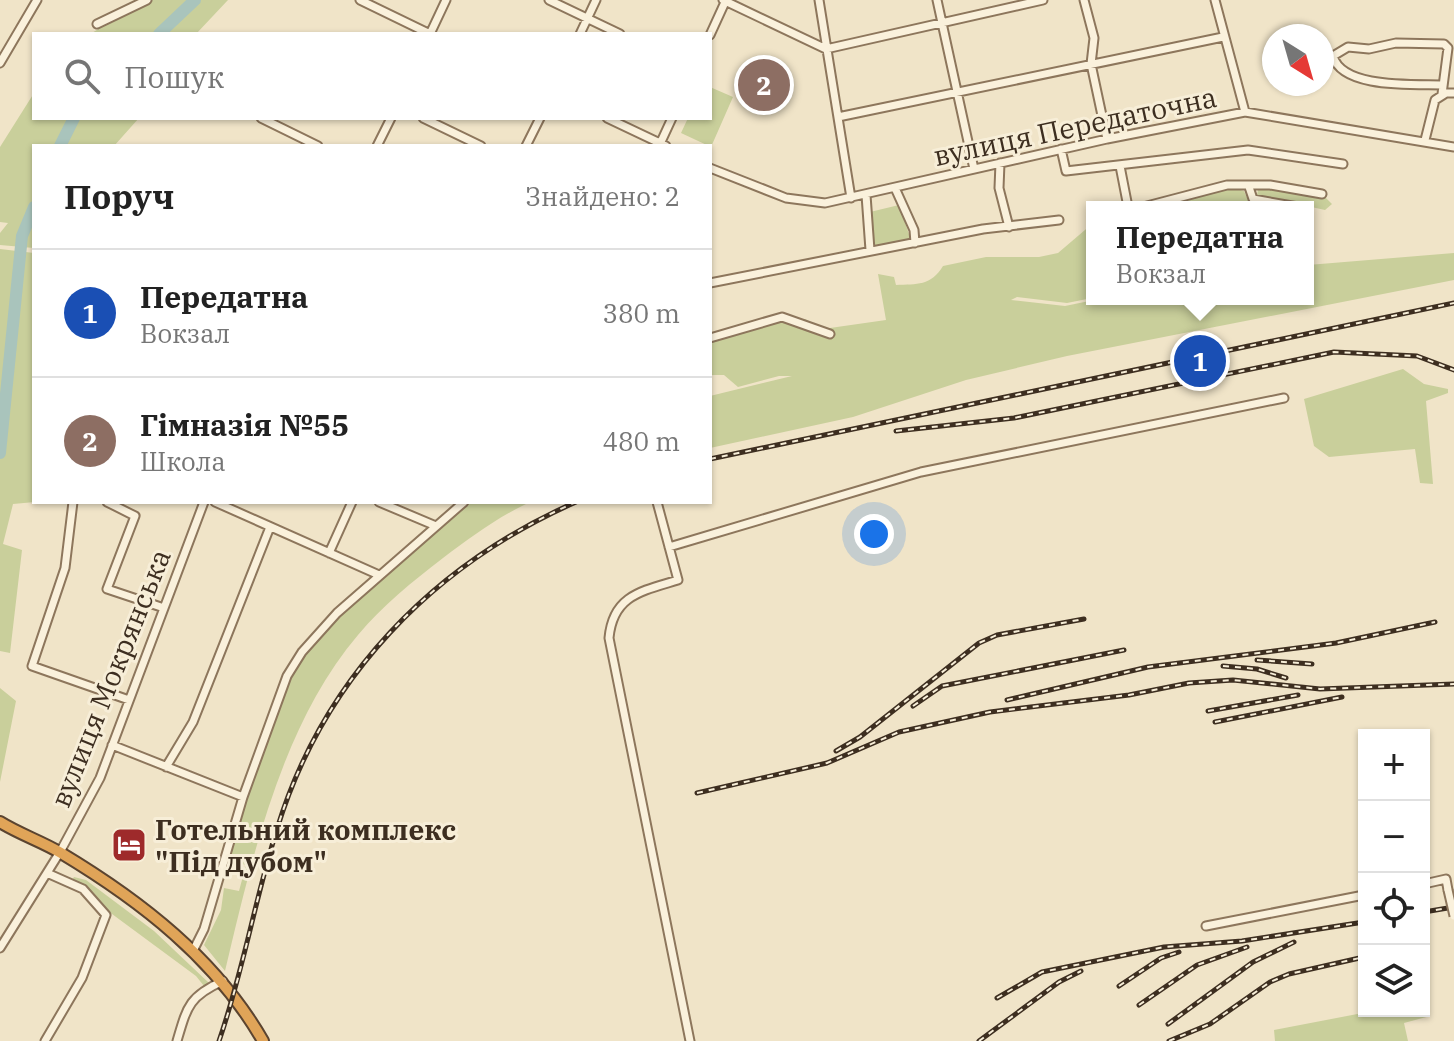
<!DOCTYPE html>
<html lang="uk">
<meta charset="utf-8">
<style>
body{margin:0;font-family:"IBM Plex Serif",serif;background:#f6f6f6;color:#222}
.controls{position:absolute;right:24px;bottom:24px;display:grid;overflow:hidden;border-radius:0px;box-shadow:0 2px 6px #0004}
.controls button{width:72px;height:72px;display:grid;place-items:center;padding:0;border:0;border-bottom:2px solid #e0e0e0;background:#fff;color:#222;font:40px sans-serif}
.compass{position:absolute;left:1262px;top:24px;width:72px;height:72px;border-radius:50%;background:#fff;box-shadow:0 2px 6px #0004;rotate:143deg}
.you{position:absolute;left:874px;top:534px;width:28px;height:28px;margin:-20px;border:6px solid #fff;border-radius:50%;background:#1a73e8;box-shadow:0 0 0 12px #1a73e833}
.badge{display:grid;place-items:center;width:52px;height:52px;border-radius:50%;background:#9e2a2b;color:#fff;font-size:26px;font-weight:700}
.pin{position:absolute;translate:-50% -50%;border:4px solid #fff;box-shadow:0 2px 8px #0006}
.popup{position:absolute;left:1086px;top:201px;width:228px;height:104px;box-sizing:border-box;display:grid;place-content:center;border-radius:0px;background:#fff;filter:drop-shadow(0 2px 6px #0005);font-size:26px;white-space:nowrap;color:#767676}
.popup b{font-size:30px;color:#222}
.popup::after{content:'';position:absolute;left:50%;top:100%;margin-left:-16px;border:16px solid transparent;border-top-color:#fff}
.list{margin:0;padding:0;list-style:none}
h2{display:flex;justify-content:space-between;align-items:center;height:104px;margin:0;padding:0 32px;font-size:34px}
h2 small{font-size:26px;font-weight:400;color:#767676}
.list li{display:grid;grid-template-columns:52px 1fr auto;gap:24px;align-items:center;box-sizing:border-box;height:128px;padding:0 32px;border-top:2px solid #e0e0e0}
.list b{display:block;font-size:30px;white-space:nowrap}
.list p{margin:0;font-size:26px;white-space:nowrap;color:#767676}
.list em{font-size:26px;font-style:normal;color:#767676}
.icon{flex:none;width:44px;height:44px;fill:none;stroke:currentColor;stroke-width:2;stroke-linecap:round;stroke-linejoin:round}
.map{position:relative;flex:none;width:1454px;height:1041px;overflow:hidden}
.search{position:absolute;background:#fff;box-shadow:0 2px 6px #0004;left:32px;top:32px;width:680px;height:88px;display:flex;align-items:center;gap:20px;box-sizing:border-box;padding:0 28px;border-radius:0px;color:#767676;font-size:30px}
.panel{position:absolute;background:#fff;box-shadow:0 2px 6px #0004;left:32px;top:144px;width:680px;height:360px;border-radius:0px}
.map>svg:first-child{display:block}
.green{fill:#c9cf9b}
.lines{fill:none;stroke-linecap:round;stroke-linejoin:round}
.river{stroke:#a9c4bc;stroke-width:12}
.minor-casing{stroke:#8d765c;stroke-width:11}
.highway-casing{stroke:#5b4430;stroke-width:14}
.minor{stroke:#faf1dc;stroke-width:7}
.highway{stroke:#e0a458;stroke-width:10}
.rail-casing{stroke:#3d2e20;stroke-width:5}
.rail{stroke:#f7eed8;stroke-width:2;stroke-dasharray:6;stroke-linecap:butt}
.minor-bridge-casing{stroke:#8d765c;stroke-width:11;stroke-linecap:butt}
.minor-bridge{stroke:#faf1dc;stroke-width:7}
.labels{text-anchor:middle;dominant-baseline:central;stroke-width:6;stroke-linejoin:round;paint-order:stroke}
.street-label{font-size:28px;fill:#3d2e20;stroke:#f7eed8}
.poi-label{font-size:28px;font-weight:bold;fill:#3d2e20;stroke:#f7eed8;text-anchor:start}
</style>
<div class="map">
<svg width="1454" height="1041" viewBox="0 0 1454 1041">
<rect width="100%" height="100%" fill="#f0e4c8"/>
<!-- green -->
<path class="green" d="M148,0H228L196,34H90Z
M710,87L733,97L711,147L681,133L688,118H710Z
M34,93V118H139L114,146H34V248L0,245V233L8,223L0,222V147Z
M1234,188L1244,191L1251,207H1157L1209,191Z
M1272,189L1325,197L1332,204L1325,210L1257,195L1258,190Z
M899,205L911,240L873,247L870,212Z
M1092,224V298L1067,303L1017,297L1011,300L1065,306L1099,299H1308V265L1454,253V280L1067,356L966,380L853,417L710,448V396L792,376H779L738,387L724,375H710V343L783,321L805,319L823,329L886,320L878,274L894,277L896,285C917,284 931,286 943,266L986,257H1039L1058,253Z
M0,249L34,253L35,502L13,504L3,544L22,550L10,653L0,651Z
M1403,369L1424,384L1448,389V393L1426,401L1433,484L1420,483L1415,449L1329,457L1314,446L1304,399Z
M469,502H530C498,517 471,537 443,558C413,581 382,606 358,635C281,726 252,858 225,971L204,945L221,910L224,888L239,891L246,865L229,861V854C249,799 262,734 288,681C324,611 409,553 469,502Z
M0,688L16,701L0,782Z
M74,877L86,880L154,931L209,983L204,986L196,976L70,883Z
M1424,1001L1430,1016L1404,1023L1408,1041H1275L1274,1030L1373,1011H1424Z"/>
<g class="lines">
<!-- river -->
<path class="river" d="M159,34L195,0
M60,146L74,118
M0,453L22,236L34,207"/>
<defs>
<path id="minor" d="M360,0L430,34
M549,0L620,34
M723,0L826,49L1043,0
M819,0L851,198
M937,0L974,169
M1084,0L1094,38L1091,64L1107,139
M1215,0L1245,112
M97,24L147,0
M430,34L446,0
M580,34L596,0
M710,35L726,0
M0,63L37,0
M1442,94L1448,48L1444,44L1396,43L1369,49L1348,47L1333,56C1342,89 1414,84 1443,85
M838,117L1223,37
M261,118L318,146
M423,118L481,146
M607,118L666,146
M1425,140L1435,100L1446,93H1454
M660,144L672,118
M377,146L391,118
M526,146L540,118
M1061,149L1066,171L1248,150L1343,164
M1000,163L999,188L1009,227
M1120,166L1128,207
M710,168L786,198L825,203L1107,139L1245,112L1454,147
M1249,187L1253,199L1298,207
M895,188L914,230L915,243
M866,195L870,250
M1143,207L1227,185H1270L1322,194
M710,283L983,229L1059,220
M710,338L782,317L830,334
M73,502L65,568L32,666L129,700
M107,502L135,516L107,589L164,608
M215,502L379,575
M379,502L436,526
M657,502L678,580C642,591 613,595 609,638L690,1041
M669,547L921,472L1284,398
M329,553L352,502
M112,745L243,797
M166,767L193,722L270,527
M1424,884L1446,879L1448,890
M1206,926L1364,895
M0,948L60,852L100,778L204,502
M193,951L204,929L243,797L287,676L302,652L337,613L464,502
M45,1041L82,978L106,915L83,889L47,873
M177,1041C187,1007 189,996 223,981"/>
<path id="highway" d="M0,822C19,834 41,841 61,853C141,901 216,959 263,1041"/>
</defs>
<!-- minor casing -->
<use href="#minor" class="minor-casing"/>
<!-- highway casing -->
<use href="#highway" class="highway-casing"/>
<!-- minor -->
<use href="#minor" class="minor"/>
<!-- highway -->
<use href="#highway" class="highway"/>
<defs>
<path id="rail" d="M896,431L1014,418L1334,352L1417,356L1454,370
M710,459L1454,303
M1257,660L1312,664
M1223,666L1257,669L1286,678
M1007,700L1148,667L1336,643L1435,622
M913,706L942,686L1124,650
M1208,711L1298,695
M1215,722L1342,697
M836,751L860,737L979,643L997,635L1084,619
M697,793L827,763L899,732L990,712L1129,695L1189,683L1233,680L1320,689L1454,684
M1424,912L1454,907
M1119,986L1161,958L1179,952
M997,998L1042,972L1164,947L1242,941L1364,922
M1139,1005L1197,965L1247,947
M1168,1024L1253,962L1294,942
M219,1041C243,972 255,899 277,829C323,678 433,565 576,502
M979,1041L1059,982L1081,971
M1169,1041L1210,1024L1270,982L1289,974L1364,957"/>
</defs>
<!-- rail casing -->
<use href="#rail" class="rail-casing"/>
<!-- rail -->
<use href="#rail" class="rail"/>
<defs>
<path id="minor-bridge" d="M1448,890L1454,916"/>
</defs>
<!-- minor-bridge casing -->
<use href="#minor-bridge" class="minor-bridge-casing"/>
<!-- minor-bridge -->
<use href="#minor-bridge" class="minor-bridge"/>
</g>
<!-- icons -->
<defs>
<symbol id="hotel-square" viewBox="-11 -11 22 22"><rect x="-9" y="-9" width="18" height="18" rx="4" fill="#9e2a2b" stroke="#f7eed8"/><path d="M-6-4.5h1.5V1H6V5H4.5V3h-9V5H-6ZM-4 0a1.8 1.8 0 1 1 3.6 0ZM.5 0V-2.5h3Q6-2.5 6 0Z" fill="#fff"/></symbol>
</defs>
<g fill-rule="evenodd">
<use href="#hotel-square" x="109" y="825" width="40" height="40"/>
</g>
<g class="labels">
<!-- street labels -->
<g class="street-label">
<text transform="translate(1075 126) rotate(-12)">вулиця Передаточна</text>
<text transform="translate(110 678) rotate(-68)">вулиця Мокрянська</text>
</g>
<!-- poi labels -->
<g class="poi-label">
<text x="155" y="829">Готельний комплекс<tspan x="155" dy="32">"Під дубом"</tspan></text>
</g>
</g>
</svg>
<div class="controls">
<button>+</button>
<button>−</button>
<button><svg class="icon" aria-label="locate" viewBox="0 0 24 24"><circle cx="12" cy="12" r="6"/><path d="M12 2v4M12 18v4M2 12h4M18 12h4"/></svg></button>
<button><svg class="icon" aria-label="layers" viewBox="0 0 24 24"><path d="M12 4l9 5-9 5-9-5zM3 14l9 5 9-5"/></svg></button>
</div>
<svg class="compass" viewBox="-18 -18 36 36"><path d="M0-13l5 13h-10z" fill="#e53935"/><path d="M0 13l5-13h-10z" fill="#767676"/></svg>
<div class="you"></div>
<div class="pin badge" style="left:1200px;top:361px;background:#1a4fb4">1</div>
<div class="popup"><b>Передатна</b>Вокзал</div>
<div class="pin badge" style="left:764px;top:85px;background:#8d6e63">2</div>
<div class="search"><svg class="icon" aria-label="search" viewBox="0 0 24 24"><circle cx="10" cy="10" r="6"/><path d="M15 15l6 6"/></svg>Пошук</div>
<section class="panel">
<h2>Поруч<small>Знайдено: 2</small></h2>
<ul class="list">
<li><span class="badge" style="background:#1a4fb4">1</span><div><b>Передатна</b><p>Вокзал</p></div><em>380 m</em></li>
<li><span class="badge" style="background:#8d6e63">2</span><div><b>Гімназія №55</b><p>Школа</p></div><em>480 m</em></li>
</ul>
</section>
</div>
